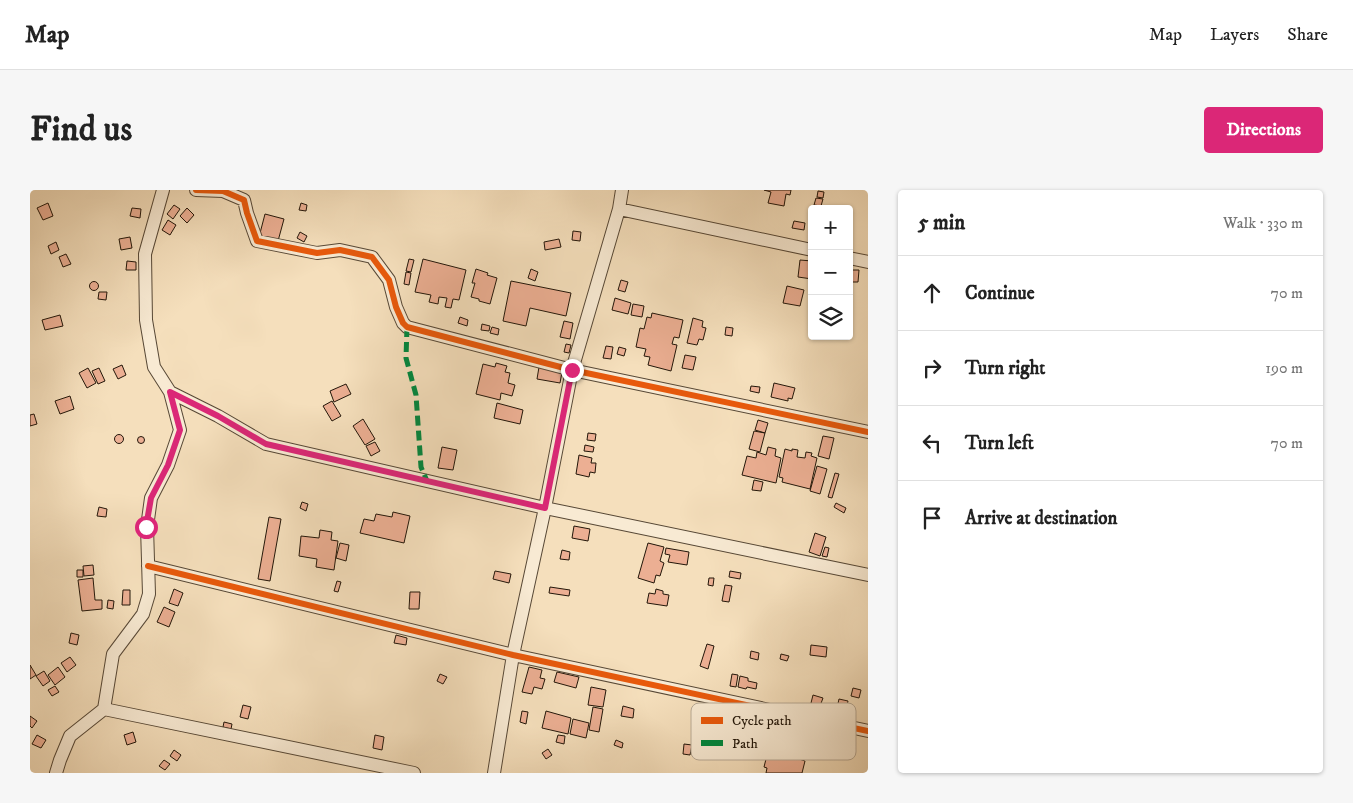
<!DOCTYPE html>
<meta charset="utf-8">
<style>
body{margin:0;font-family:"IM FELL DW Pica",serif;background:#f6f6f6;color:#222}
.controls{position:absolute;right:15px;top:15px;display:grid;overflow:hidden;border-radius:5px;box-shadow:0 1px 4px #0004}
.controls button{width:45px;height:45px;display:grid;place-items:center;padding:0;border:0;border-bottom:1px solid #e0e0e0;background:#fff;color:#222;font:25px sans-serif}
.stop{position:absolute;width:15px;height:15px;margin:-11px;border:4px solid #db2777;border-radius:50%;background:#fff}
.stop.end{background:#db2777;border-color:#fff;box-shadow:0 1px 5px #0008}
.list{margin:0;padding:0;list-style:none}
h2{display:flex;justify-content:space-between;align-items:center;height:65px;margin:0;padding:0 20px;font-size:21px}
h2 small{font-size:16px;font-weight:400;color:#767676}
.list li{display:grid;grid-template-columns:32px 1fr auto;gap:15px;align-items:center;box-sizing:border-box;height:75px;padding:0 20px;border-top:1px solid #e0e0e0}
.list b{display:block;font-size:19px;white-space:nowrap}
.list em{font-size:16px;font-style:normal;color:#767676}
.icon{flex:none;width:28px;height:28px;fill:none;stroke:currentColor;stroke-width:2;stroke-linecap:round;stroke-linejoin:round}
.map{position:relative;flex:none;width:838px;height:583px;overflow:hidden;border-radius:5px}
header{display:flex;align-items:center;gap:30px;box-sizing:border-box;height:70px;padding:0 25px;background:#fff;border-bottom:1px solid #e0e0e0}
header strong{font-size:24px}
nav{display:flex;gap:28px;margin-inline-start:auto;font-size:18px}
.intro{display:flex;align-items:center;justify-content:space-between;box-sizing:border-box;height:120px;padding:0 30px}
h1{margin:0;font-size:35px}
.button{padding:12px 22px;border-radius:5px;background:#db2777;color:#fff;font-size:18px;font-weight:700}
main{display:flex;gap:30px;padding:0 30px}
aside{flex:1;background:#fff;border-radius:5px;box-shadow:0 1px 4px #0004}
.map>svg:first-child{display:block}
.building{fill:#ecaf93;stroke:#221609}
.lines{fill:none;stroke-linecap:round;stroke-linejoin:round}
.street-casing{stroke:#574836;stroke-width:14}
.street{stroke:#f8ead3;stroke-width:12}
.quiet{stroke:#00873e;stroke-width:5;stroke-dasharray:10 5;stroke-linecap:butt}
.cycleway-casing{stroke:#f8ead3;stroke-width:9}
.cycleway{stroke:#e8590c;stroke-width:6}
.route{stroke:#db2777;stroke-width:6}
.key{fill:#f8ead3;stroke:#b8aa96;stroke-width:1}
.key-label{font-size:14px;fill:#221609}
</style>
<header>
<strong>Map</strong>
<nav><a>Map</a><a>Layers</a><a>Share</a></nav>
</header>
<div class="intro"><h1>Find us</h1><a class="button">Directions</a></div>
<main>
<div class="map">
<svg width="838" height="583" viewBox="0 0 838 583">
<rect width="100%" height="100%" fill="#f5dfbc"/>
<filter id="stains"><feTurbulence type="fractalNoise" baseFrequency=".004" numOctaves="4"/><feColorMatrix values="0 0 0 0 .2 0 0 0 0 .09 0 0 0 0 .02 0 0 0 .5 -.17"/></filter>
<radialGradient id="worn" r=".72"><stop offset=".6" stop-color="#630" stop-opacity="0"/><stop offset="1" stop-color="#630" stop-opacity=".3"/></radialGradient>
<!-- building -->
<path class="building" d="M734,0H761L760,5L756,4L754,16L738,13L741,2Z
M788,1L794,2L793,8L787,7Z
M786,8L793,9L791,16L784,15Z
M18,13L23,26L13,30L7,18Z
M271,13L277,15L276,21L269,20Z
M144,15L150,19L143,29L137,24Z
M102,18L111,19L110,28L100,26Z
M157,18L164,25L157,33L150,26Z
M235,24L254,29L248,51L229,47Z
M138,30L146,35L140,45L132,40Z
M764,31L775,33L774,40L762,38Z
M543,41L551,42L550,51L542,50Z
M270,42L277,46L274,52L267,48Z
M100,47L102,58L91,60L89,49Z
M529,49L531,57L515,60L514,52Z
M26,52L29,60L21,64L18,56Z
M36,64L41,74L33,77L29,67Z
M379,69L384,70L381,82L376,81Z
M393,69L436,80L429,110L423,109L421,118L415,117L417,108L409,107L408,114L399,112L401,105L385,102Z
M770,70L782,71V89L768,87Z
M97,71L106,72V80H96Z
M446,79L458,83L457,85L467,88L460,114L449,111V109L441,107L445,93H442Z
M501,79L508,82L505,91L498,88Z
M820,80H829L828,92H819Z
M376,82L381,83L379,95L374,94Z
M591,90L598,92L595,102L588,100Z
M481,91L541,103L536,126L500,118L496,136L473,131Z
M59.5 96a4.5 4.5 0 1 1 9 0a4.5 4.5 0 1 1-9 0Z
M757,96L774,100L770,116L753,113Z
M69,102H77L76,110L68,109Z
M585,108L601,113L598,124L582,120Z
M603,114L614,116L612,127L601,125Z
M622,123L653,130L649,148L644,147L642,154L647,155L641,181L618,175L620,167L614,166L616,159L606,157L610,138L614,139L617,127L621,128Z
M30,125L33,136L15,140L12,130Z
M430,127L438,130L437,136L428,133Z
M663,128L673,131L672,137L676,138L673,150L669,149L667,155L657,153Z
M534,131L543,133L540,149L530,147Z
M452,134L460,136L459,141L451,140Z
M462,137L469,139L468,145L460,143Z
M696,137L703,138L702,146L695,145Z
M536,154L541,155L539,163L534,162Z
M576,156L583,157L581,169L573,168Z
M589,157L596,159L594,166L587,164Z
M655,165L666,167L663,180L652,178Z
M466,173L477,176L475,182L480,183L478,193L485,195L482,206L471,203L470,210L446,204L453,174L465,177Z
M92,175L96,185L88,189L83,179Z
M509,177L532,182L530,193L507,189Z
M58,178L66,193L57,198L49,183Z
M69,178L75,191L68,194L62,181Z
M744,193L765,198L762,209L758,208V211L741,207Z
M316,194L321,204L304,212L300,201Z
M721,196L730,197L729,203L720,201Z
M40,206L44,219L30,224L25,211Z
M302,211L311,226L302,231L293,216Z
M467,213L493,220L490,234L464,228Z
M4,224L7,234L0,236V225Z
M333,229L345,249L335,255L323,236Z
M728,230L738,233L735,243L725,240Z
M724,241L735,243L730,262L719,259Z
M558,243L566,244L565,251L557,250Z
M84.5 249a4.5 4.5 0 1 1 9 0a4.5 4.5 0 1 1-9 0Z
M793,246L804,248L799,269L788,266Z
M107.5 250a3.5 3.5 0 1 1 7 0a3.5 3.5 0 1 1-7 0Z
M345,252L350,261L341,266L336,256Z
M555,255L564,257L563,262L554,261Z
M412,257L427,260L423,280L408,278Z
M738,257L746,259L745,266L751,268L746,293L712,285L717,266L726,268L727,262L736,265Z
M755,259L762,261V259L768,260L767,267L775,268L776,262L782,263L781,266L787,268L780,299L752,292L753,288L749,287Z
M549,265L562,268L561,273H566L565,283L560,282L559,287L546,284Z
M787,276L797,279L790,304L780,301Z
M805,283L809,284L802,308L798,307Z
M724,290L733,292L731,301L722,300Z
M272,312L278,314L276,321L270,318Z
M806,313L816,318L814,323L804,317Z
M69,317L77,319L76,327L67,326Z
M363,322L380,326L374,353L330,343L334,329L344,331L346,324L362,327Z
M239,327L251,329L240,391L228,389Z
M544,336L560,339L558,351L542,348Z
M290,340L302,342L301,350L308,351L304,380L286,377L287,369L269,366L271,346L289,348Z
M785,343L796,347L790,366L779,362Z
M310,353L319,355L316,371L306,368Z
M618,353L634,357L630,371L634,373L630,386L626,385L624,393L608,388Z
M795,357L799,358L797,367L792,366Z
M636,358L659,362L657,375L638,372L640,365L635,364Z
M532,360L540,362L539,370L530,369Z
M63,375L64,385L54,386L53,376Z
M47,380H53V387H47Z
M465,381L481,384L479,393L463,389Z
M700,381L711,383L710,389L699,387Z
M63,388L65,410H72V419L52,421L48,390Z
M679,388H684L683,396L678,395Z
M307,391L311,392L308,402L304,401Z
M695,395L702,396L699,412L692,411Z
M520,397L540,400L539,406L519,403Z
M144,399L153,403L148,416L139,413Z
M626,399L633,401V404L639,405L637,416L617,413L619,403L625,404Z
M93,400H100V415H92Z
M380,402H390L389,419H379Z
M78,410L84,411L83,419L77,418Z
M134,417L145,422L139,437L127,432Z
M41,443L49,445L47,455L39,453Z
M366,445L377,448L376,455L364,453Z
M677,454L684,456L678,479L670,476Z
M781,455L797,457L796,467L780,465Z
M721,461L729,463L728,470L720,468Z
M751,464L759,466L757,471L750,469Z
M40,467L46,475L37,482L31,473Z
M0,475L6,485L0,489Z
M28,477L35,487L25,495L18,485Z
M499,477L512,480L510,488L515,489L512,499L504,497L502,504L492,502Z
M14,481L20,491L13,496L6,486Z
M527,482L549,487L546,498L524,492Z
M410,484L417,487L413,494L407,491Z
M702,484L708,485L706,497L700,496Z
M710,486L718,488V491L727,493L726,499L717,497L716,499L708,497Z
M25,496L29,502L22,506L18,500Z
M561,497L576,500L573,517L558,515Z
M823,498L831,500L829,508L821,506Z
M783,505L793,508L790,516L781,513Z
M809,509L818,511L816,520L807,518Z
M213,515L221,517L218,529L210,527Z
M593,516L604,519L603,528L591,526Z
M563,517L573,519L569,542L559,540Z
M492,521L498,522L496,534L490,532Z
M516,521L541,528L538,544L512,538Z
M0,526L7,531L2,538L0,536Z
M543,529L559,533L556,548L540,544Z
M194,532L202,534L201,539L193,537Z
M103,542L106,552L97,555L94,545Z
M7,545L16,550L11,558L2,554Z
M345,545L354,547L352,560L343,558Z
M528,545L535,546L534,554L526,552Z
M751,547L768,551L767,554L772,555L769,569L775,571L772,583H736L737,578L734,577L739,557L748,560Z
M586,550L593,553L592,558L584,555Z
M654,554L662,555L660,565L653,564Z
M518,559L522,565L516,569L512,563Z
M144,560L151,565L147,571L140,566Z
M134,570L140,574L135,580L129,576Z"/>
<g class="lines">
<defs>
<path id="street" d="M166,0L193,1L214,10L217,23L227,51L287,63L310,60L342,67L359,90L366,117L373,133L377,137L542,180L838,242
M589,19L782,60
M819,68L838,72
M140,202L188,226L236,254L515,318L838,385
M118,376L483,465L838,541
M74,519L384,583
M26,583L30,570L40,546L74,519L83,464L113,424L119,404L117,337L121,308L138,275L150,240L140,202L124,177L116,130L115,64L133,0
M464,583L483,465L515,318L542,180L589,19L592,0"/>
</defs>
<!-- street casing -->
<use href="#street" class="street-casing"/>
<!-- street -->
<use href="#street" class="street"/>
<!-- quiet -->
<path class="quiet" d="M377,137L376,168L386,205L391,277L397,291"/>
<defs>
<path id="cycleway" d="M166,0L193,1L214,10L217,23L227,51L287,63L310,60L342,67L359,90L366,117L373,133L377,137L542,180L838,242
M118,376L483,465L838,541"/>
</defs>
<!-- cycleway casing -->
<use href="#cycleway" class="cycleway-casing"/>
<!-- cycleway -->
<use href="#cycleway" class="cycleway"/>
</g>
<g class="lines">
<!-- route -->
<path class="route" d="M116,337L121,308L138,275L150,240L140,202L188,226L236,254L515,318L542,180"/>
</g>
<!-- legend -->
<rect x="661" y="513" width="165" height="57" rx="8" class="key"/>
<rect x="671" y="527" width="22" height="7" fill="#e8590c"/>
<rect x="671" y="550" width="22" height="6" fill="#00873e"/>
<g class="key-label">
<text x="702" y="535">Cycle path</text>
<text x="702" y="558">Path</text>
</g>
<rect width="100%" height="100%" filter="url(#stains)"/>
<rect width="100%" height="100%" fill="url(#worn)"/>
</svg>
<div class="controls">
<button>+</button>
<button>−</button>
<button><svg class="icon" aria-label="layers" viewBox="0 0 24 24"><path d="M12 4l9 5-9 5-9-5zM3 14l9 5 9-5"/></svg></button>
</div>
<div class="stop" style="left:116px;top:337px"></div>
<div class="stop end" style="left:542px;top:180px"></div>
</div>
<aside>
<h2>5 min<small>Walk · 330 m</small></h2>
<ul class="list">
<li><svg class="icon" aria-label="ahead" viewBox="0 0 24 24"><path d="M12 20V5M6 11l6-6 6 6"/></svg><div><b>Continue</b></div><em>70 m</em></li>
<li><svg class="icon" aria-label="right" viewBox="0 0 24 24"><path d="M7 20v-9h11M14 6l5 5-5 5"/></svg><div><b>Turn right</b></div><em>190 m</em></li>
<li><svg class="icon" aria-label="left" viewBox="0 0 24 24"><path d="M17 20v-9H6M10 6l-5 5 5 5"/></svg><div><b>Turn left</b></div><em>70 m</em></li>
<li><svg class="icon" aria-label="arrive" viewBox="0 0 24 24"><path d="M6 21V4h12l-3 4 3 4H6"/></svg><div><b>Arrive at destination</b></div></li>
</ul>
</aside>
</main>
